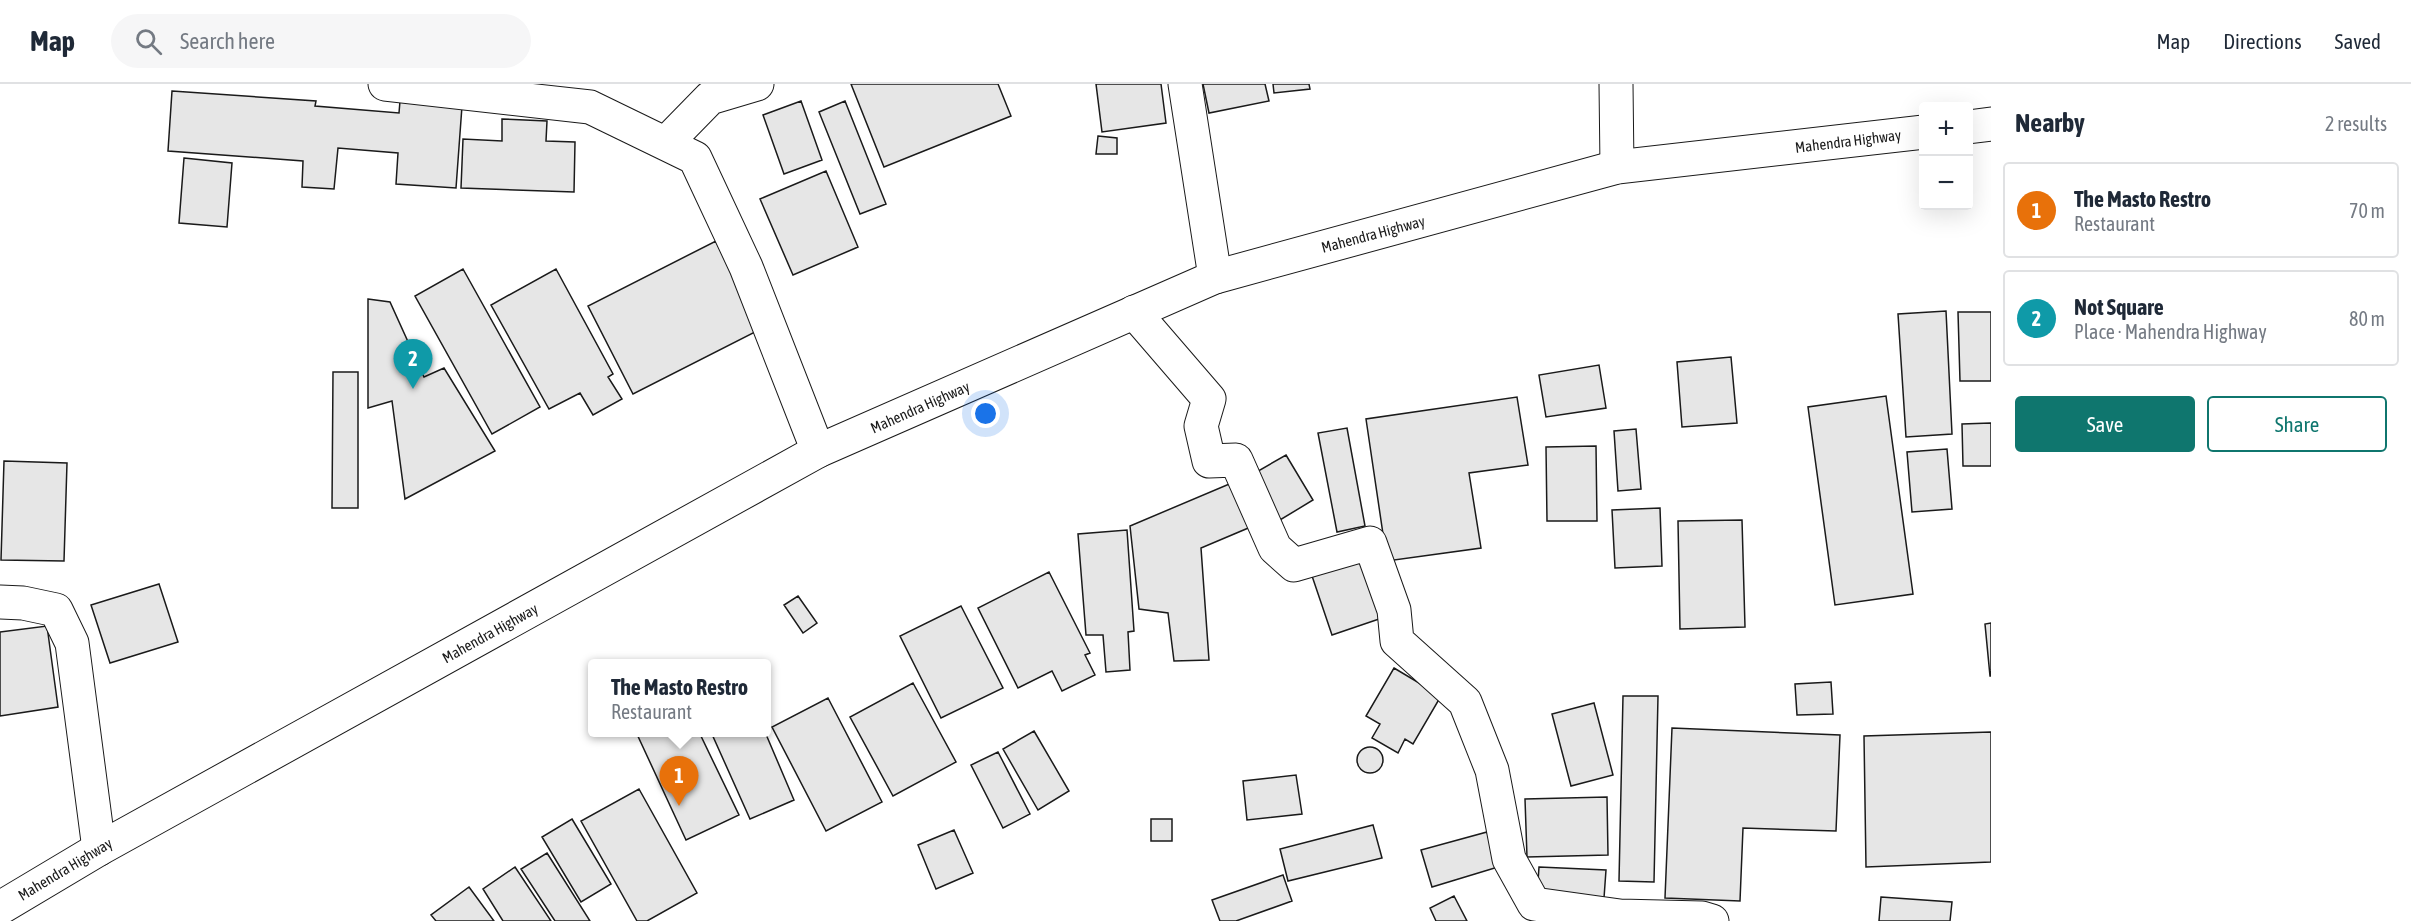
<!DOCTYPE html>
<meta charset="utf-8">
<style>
body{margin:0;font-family:"Asap Condensed",sans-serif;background:#f6f6f7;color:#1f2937}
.controls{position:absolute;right:18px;top:18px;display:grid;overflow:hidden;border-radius:6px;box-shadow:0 6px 24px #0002}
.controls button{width:54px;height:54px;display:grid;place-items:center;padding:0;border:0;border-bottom:2px solid #e0e1e3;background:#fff;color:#1f2937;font:30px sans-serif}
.you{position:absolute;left:986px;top:330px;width:21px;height:21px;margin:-15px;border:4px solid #fff;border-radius:50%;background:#1a73e8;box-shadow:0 0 0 9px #1a73e833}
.badge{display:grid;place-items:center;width:39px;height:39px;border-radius:50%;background:#0f766e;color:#fff;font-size:20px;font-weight:700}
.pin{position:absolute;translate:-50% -50px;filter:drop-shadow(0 2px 3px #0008)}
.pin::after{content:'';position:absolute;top:32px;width:21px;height:18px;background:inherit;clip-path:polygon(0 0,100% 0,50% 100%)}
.popup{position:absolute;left:588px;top:575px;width:183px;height:78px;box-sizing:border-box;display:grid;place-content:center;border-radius:6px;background:#fff;filter:drop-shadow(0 2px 4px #0005);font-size:20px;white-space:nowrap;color:#747a83}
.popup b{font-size:22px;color:#1f2937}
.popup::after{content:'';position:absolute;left:50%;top:100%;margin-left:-12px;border:12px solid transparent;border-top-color:#fff}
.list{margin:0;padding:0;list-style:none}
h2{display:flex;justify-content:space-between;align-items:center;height:78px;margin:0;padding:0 24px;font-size:26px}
h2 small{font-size:20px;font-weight:400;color:#747a83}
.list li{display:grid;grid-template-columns:39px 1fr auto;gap:18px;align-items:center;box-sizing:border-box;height:96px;margin:0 12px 12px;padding:0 12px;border:2px solid #e0e1e3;border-radius:6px}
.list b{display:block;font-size:22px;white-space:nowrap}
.list p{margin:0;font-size:20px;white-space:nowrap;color:#747a83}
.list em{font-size:20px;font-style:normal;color:#747a83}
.actions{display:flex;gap:12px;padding:18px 24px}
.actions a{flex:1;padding:14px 0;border:2px solid #0f766e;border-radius:6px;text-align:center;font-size:21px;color:#0f766e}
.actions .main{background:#0f766e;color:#fff}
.icon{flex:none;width:33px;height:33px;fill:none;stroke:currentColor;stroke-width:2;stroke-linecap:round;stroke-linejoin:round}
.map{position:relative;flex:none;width:1991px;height:837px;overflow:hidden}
header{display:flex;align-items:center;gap:36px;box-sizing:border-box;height:84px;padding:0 30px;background:#fff;border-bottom:2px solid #e0e1e3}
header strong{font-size:28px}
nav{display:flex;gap:33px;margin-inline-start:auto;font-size:21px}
.search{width:420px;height:54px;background:#f6f6f7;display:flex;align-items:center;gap:15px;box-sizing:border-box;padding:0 21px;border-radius:33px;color:#747a83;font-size:22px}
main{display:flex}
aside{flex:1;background:#fff}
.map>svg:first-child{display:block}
.building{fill:#e6e6e6;stroke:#1a1a1a;stroke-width:1.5}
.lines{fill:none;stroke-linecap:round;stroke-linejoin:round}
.minor-casing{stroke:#1a1a1a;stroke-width:35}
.highway-casing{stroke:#1a1a1a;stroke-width:35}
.minor{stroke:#fff;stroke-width:33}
.highway{stroke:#fff;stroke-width:33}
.labels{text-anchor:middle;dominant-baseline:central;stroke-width:4.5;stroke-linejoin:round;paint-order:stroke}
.street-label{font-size:15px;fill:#1a1a1a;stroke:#fff}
</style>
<header>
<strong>Map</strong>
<div class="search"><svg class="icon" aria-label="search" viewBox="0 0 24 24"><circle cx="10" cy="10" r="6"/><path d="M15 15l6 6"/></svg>Search here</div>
<nav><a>Map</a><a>Directions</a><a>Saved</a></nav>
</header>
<main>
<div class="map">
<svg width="1991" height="837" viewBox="0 0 1991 837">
<rect width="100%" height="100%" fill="#fff"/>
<!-- building -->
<path class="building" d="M851,0H998L1011,32L884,83Z
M1096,0H1161L1166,39L1102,48Z
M1203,0H1265L1269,17L1209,29Z
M1273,0H1309L1310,5L1274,9Z
M172,7L316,17L315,22L399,29L400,17L462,22L456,104L396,100L398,69L338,64L334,105L302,103L303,77L168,67Z
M801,17L822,76L784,90L763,31Z
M845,17L886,120L860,130L819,28Z
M502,35L547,37L546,57L575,58L574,108L461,104L463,55L502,57Z
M1098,52L1117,54V70H1096Z
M184,74L232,79L227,143L179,139Z
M826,87L858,163L793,191L760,115Z
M716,157L761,245L633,310L588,222Z
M463,185L540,323L492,350L415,212Z
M556,185L613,290L608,293L622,315L593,331L580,309L549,325L491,221Z
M368,215L390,218L424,293L444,284L495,367L405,415L392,317L368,324Z
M1946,227L1952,350L1906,353L1898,230Z
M1958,228H1991V297H1960Z
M1731,273L1737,339L1682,343L1677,278Z
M1599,281L1606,324L1546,333L1539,291Z
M333,288H358V424H332Z
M1886,312L1913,510L1835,521L1808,323Z
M1517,313L1528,381L1469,389L1481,464L1387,477L1366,335Z
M1991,339V382H1963L1962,340Z
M1347,344L1365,442L1337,448L1318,349Z
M1636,345L1641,405L1618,407L1614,347Z
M1596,362L1597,437H1547L1546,363Z
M1947,365L1952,425L1912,428L1907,368Z
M1286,371L1313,416L1280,436L1253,390Z
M4,377L67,379L64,477L1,476Z
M1234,398L1253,442L1201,464L1209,576L1174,577L1168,529L1139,525L1130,442Z
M1660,424L1662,482L1615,484L1612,426Z
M1742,436L1745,543L1680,545L1678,437Z
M1127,446L1134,547L1128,548L1130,586L1106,588L1103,551H1086L1078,450Z
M1361,470L1382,534L1332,551L1310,486Z
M1049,488L1090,569L1085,571L1095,591L1062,607L1052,587L1018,604L978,524Z
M159,500L178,558L110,579L91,521Z
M798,512L817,539L803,549L784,521Z
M961,522L1003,604L941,634L900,552Z
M1991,539V592H1990L1985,540Z
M47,542L58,623L0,632V548Z
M1394,584L1441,612L1413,660L1405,655L1398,669L1372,654L1380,640L1366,632Z
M1831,598L1833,630L1797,631L1795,600Z
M913,599L956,678L893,712L850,633Z
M1623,612H1658L1654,798L1619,797Z
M828,614L882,718L826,747L772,643Z
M1594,619L1613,691L1571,702L1552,630Z
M1672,644L1840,651L1836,747L1743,744L1740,817L1665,814Z
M1034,647L1069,707L1038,726L1003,665Z
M636,648H699L739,731L686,756Z
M711,648H765L794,716L750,735Z
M1991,648V778L1866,783L1864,652Z
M1357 676a13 13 0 1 1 26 0a13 13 0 1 1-26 0Z
M998,668L1030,730L1003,744L971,681Z
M1296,691L1302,730L1247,736L1243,697Z
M639,705L697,809L647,837H637L581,737Z
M1607,713L1608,771L1527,773L1525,715Z
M572,735L611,800L581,818L542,753Z
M1151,735H1172V757H1151Z
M1373,741L1382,774L1288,797L1280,765Z
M954,746L973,789L936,805L918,761Z
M1487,748L1498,783L1432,803L1421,766Z
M547,769L590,837H555L521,785Z
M515,783L551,837H503L483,805Z
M1539,783L1606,786L1604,814L1537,812Z
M1283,791L1292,817L1236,837H1220L1212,816Z
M469,803L494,837H436L431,831Z
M1454,812L1467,837H1436L1430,824Z
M1881,813L1952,818L1950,837H1879Z"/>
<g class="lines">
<defs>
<path id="minor" d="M385,0L590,23L695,74L746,183L818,367
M1185,0L1215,193
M1616,0L1617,83
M666,59L710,14L757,0
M1134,228L1209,315L1201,342L1209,377L1236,376L1275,464L1294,481L1370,459L1394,526L1397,557L1465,618L1492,686L1509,775L1534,820L1620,832L1702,834L1712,837
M0,518L23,519L56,526L72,559L99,765"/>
<path id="highway" d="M1968,43L1991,40
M0,824L99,765L818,367L1215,193L1617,83L1924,48"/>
</defs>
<!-- minor casing -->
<use href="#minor" class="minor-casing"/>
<!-- highway casing -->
<use href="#highway" class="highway-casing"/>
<!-- minor -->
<use href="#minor" class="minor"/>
<!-- highway -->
<use href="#highway" class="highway"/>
</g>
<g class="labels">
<!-- street labels -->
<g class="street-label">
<text transform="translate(1848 57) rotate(-7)">Mahendra Highway</text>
<text transform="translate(1373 150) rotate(-15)">Mahendra Highway</text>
<text transform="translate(920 323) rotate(-24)">Mahendra Highway</text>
<text transform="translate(490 549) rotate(-29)">Mahendra Highway</text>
<text transform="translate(65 785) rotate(-31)">Mahendra Highway</text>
</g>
</g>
</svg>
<div class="controls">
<button>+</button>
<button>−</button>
</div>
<div class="you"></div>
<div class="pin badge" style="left:679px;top:722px;background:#e8710a">1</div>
<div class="popup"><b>The Masto Restro</b>Restaurant</div>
<div class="pin badge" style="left:413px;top:305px;background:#0f9aa8">2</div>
</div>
<aside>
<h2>Nearby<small>2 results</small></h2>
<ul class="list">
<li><span class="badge" style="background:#e8710a">1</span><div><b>The Masto Restro</b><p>Restaurant</p></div><em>70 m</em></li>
<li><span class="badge" style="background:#0f9aa8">2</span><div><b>Not Square</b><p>Place · Mahendra Highway</p></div><em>80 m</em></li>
</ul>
<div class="actions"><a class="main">Save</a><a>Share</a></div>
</aside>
</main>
